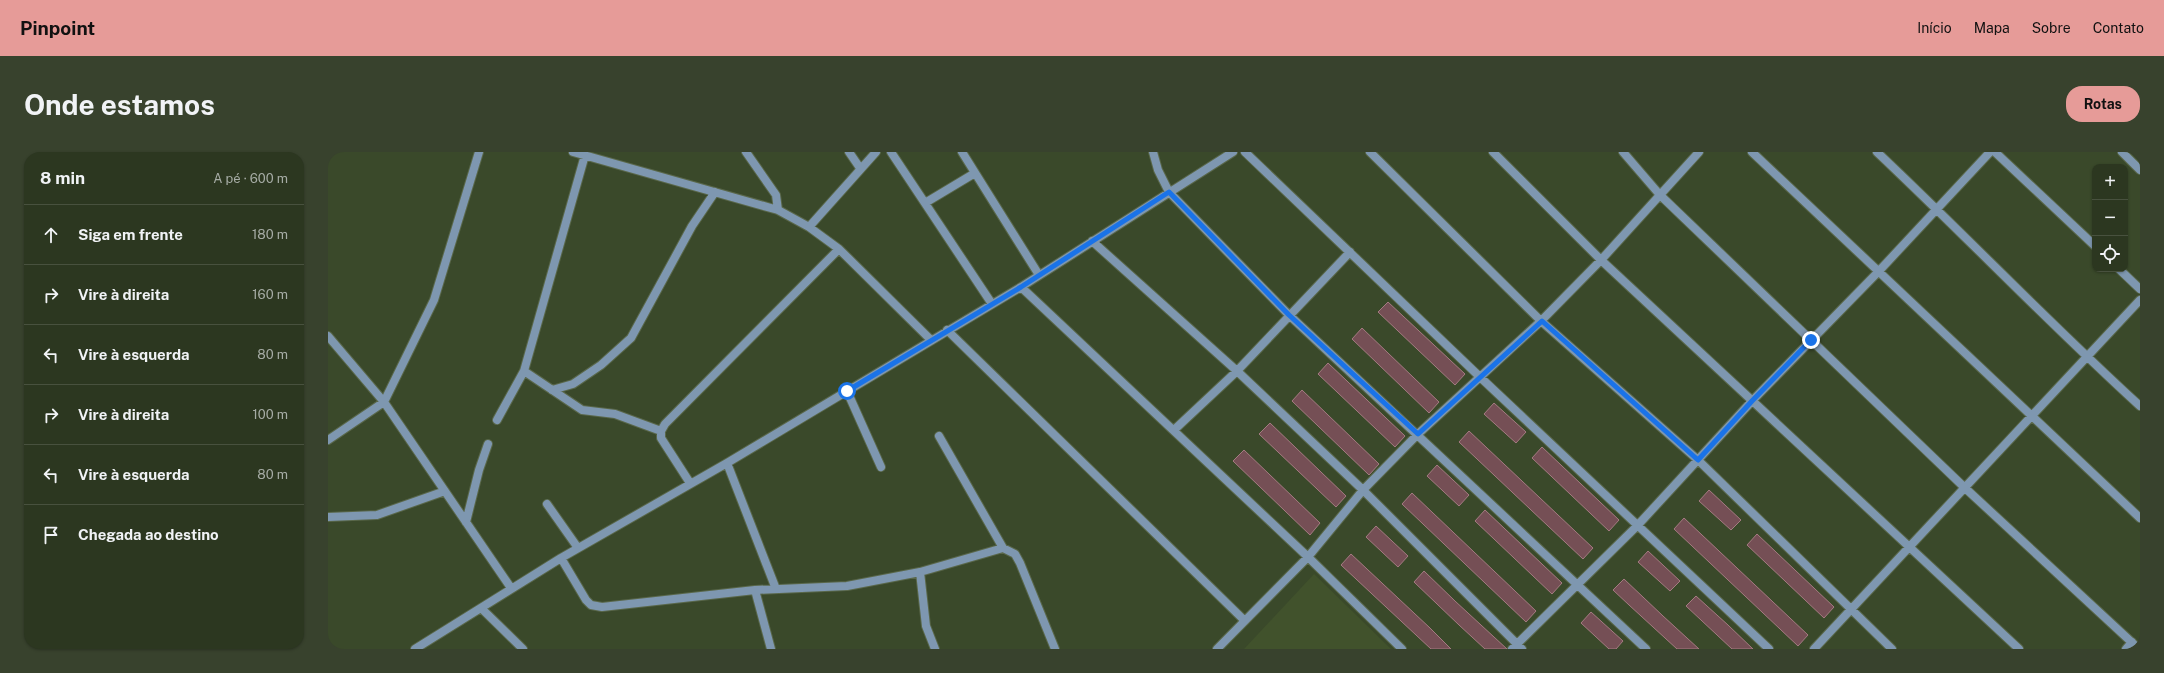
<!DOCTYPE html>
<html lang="pt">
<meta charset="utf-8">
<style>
body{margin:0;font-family:"Public Sans",sans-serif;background:#38422d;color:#f1f3f6}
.controls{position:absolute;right:12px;top:12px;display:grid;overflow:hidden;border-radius:8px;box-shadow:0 1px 3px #0004}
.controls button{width:36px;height:36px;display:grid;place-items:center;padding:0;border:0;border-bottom:1px solid #48513e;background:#2c3720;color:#f1f3f6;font:20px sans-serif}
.stop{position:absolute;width:12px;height:12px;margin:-9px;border:3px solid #1a73e8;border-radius:50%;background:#fff}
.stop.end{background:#1a73e8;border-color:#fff;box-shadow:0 1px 4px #0008}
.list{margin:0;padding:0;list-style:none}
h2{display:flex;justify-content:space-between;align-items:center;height:52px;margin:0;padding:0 16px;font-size:17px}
h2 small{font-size:13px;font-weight:400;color:#a6aca5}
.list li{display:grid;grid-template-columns:26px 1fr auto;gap:12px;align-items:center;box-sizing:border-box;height:60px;padding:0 16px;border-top:1px solid #48513e}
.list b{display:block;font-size:15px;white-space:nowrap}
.list em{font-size:13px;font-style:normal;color:#a6aca5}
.icon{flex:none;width:22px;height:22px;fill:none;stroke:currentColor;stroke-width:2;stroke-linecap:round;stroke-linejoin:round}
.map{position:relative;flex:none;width:1812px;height:497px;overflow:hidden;border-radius:16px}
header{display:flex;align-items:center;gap:24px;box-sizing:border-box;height:56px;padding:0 20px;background:#e69b98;color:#111}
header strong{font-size:19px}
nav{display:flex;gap:22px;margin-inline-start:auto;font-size:14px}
.intro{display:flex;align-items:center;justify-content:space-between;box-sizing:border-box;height:96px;padding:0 24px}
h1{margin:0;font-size:28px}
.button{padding:10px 18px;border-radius:16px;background:#e69b98;color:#111;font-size:14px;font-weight:700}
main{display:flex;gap:24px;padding:0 24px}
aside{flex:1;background:#2c3720;border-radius:16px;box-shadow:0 1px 3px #0004}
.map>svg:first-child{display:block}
.built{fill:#41522c}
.building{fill:#754f55;stroke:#a47b81}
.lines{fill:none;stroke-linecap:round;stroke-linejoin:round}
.minor-casing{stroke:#59674a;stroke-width:10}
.minor{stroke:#7e97b0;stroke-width:8}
.route{stroke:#1a73e8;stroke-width:5}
</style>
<header>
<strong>Pinpoint</strong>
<nav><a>Início</a><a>Mapa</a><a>Sobre</a><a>Contato</a></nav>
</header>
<div class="intro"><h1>Onde estamos</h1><a class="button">Rotas</a></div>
<main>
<aside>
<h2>8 min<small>A pé · 600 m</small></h2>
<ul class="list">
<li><svg class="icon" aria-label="ahead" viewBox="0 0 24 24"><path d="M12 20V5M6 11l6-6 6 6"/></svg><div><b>Siga em frente</b></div><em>180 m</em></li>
<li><svg class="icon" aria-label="right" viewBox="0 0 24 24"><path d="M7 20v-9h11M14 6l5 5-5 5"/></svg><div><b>Vire à direita</b></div><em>160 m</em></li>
<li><svg class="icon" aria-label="left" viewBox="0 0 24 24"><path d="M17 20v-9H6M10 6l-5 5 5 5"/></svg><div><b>Vire à esquerda</b></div><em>80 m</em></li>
<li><svg class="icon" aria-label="right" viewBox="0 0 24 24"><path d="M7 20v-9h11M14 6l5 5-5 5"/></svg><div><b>Vire à direita</b></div><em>100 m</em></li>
<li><svg class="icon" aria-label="left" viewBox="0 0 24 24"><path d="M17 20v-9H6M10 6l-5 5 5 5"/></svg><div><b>Vire à esquerda</b></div><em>80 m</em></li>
<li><svg class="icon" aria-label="arrive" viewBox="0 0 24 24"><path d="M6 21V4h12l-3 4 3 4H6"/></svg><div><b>Chegada ao destino</b></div></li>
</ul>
</aside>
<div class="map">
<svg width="1812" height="497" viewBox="0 0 1812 497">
<rect width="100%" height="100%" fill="#3a492a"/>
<!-- built -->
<path class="built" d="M986,422L1063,497H916Z"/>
<!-- building -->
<path class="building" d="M1060,150L1137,222L1127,233L1050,160Z
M1034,176L1111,250L1101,261L1024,187Z
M1000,211L1077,284L1067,295L990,222Z
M974,238L1051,312L1041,323L964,249Z
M1166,251L1198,280L1188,291L1156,262Z
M942,271L1018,344L1008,355L931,282Z
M1141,279L1265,396L1255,407L1131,290Z
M1214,295L1291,368L1281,379L1204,306Z
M916,298L992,371L982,383L905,309Z
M1109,313L1141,343L1131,354L1099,324Z
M1381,338L1413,368L1403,378L1371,349Z
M1084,341L1208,459L1198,470L1074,352Z
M1157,358L1234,431L1224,442L1147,369Z
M1356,366L1480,483L1470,494L1346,377Z
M1048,374L1080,404L1070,415L1038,385Z
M1429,382L1506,455L1496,466L1419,393Z
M1320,399L1352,429L1342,439L1310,410Z
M1023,402L1102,476L1123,497H1103L1013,413Z
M1096,419L1127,449L1179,497H1157L1131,473L1086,430Z
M1296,427L1335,464L1371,497H1349L1301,453L1285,438Z
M1368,444L1400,473L1425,497H1404L1358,454Z
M1263,460L1295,489L1288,497H1281L1253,471Z"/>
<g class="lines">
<defs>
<path id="minor" d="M245,0L450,58L481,75L511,97L603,188
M418,0L448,43L450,58
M521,0L532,16
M563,0L664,152
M634,0L711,123
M825,0L830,18L841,40L961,163L1318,497
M917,0L1152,225L1441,497
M1042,0L1213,169L1370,308L1564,497
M1165,0L1273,108L1691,497
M1295,0L1332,43L1636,335L1811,497
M1424,0L1812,366
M1549,0C1638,84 1722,172 1812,254
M1667,0L1767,94
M1794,0L1812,18
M597,51L647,21
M481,75L548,0
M764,89L909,219L1035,338L1194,497
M1791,117L1812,137
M693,135L980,405L1074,497
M619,178L916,468
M0,184L56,250L183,436
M196,219L254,258L287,262L333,279
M224,238L245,232L273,213L303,186L364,74L387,40
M519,239L553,315
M169,268L196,219L257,3
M846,278L909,219L1022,100
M611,284L675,396
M0,288L56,250L106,148L151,0
M399,311L448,437
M362,331L333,286V279L337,272L511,97
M219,352L250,396
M0,365L49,363L117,339
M138,370L151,318L160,292
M233,406L258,448L263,453L274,455L427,438
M592,420L598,474L607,497
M153,456L195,497
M87,497L233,406L399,311L693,135L905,0
M443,497L427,438L519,434L592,420L675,396L687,402L692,411L727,497
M889,497L980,405L1035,338L1090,282L1213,169L1273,108L1371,0
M1184,497L1309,374L1424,249L1551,119L1662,0
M1486,497L1812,148
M1798,497L1804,490"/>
</defs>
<!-- minor casing -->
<use href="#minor" class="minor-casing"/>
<!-- minor -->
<use href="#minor" class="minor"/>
</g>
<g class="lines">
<!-- route -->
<path class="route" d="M519,239L693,135L841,40L961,163L1090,282L1214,169L1370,308L1424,249L1483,188"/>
</g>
</svg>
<div class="controls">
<button>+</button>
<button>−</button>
<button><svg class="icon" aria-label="locate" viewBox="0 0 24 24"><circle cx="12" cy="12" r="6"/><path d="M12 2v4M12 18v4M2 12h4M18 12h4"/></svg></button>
</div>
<div class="stop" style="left:519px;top:239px"></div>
<div class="stop end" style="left:1483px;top:188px"></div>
</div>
</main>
